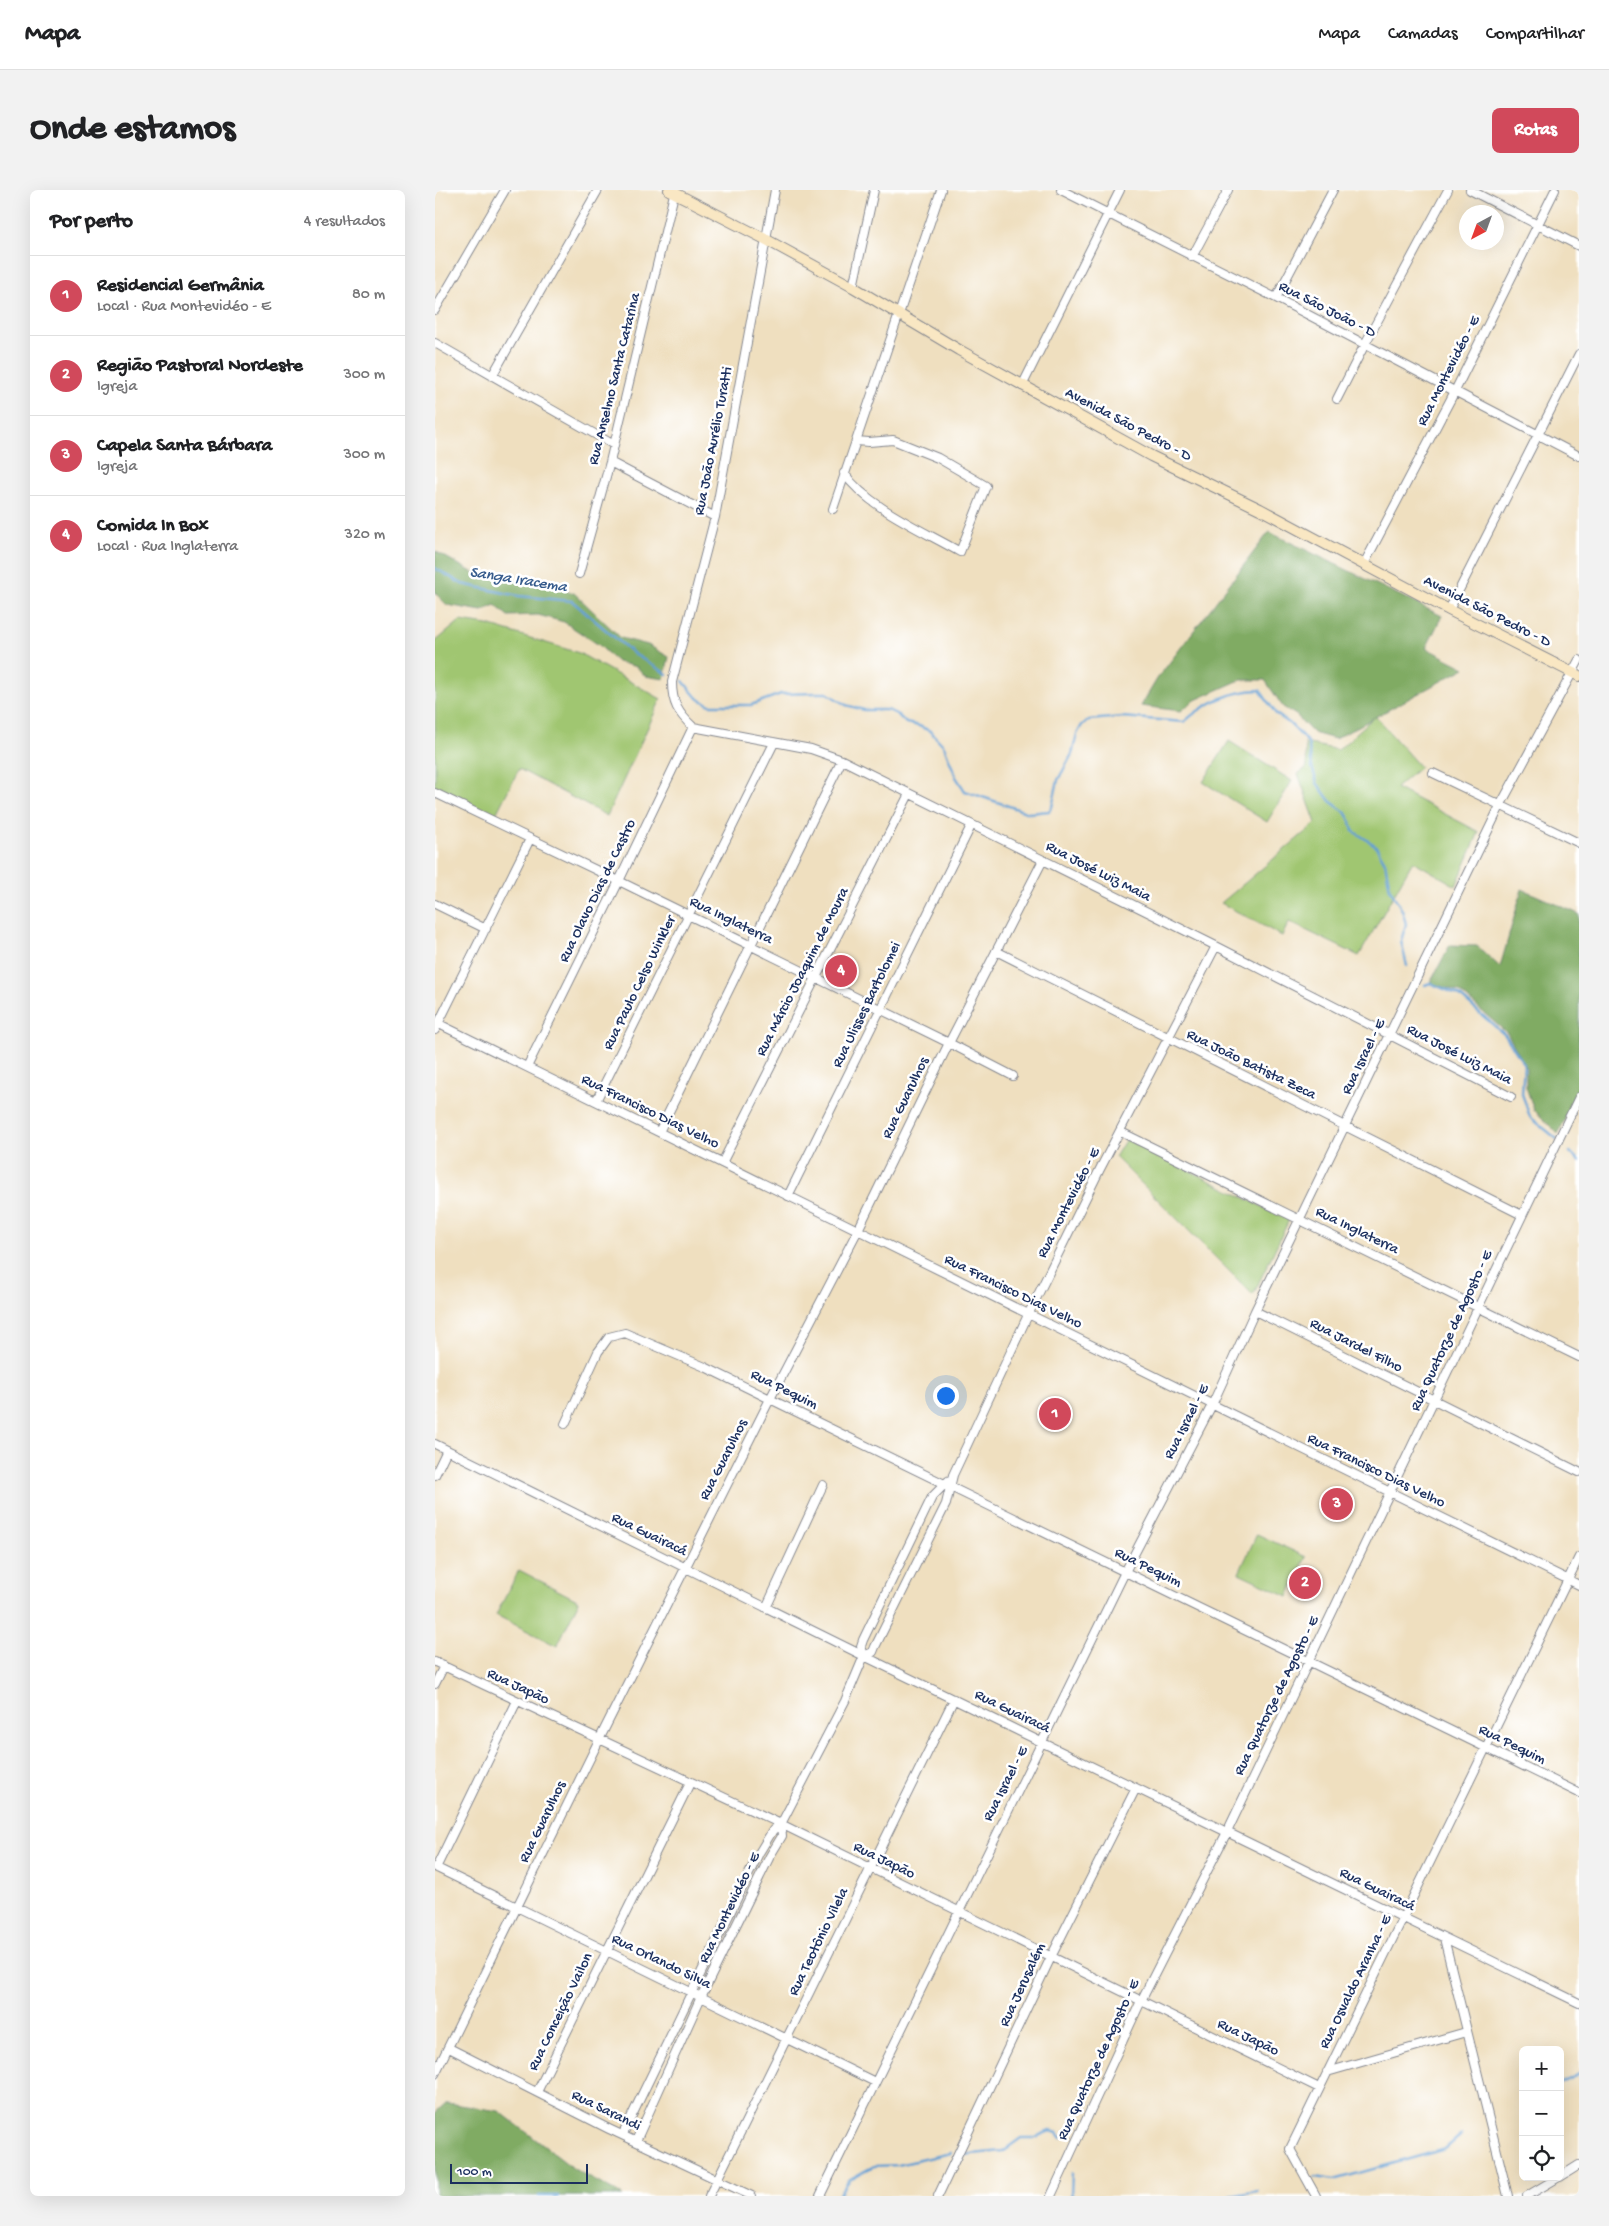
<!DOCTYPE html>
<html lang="pt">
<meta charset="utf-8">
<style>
body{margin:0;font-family:"Gochi Hand",sans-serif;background:#f2f2f2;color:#202124}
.controls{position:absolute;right:15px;bottom:15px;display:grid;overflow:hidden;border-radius:8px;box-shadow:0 5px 20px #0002}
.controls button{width:45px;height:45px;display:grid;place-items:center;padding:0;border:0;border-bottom:1px solid #e0e0e0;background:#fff;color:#202124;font:25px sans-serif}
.compass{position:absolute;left:1024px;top:15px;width:45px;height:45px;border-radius:50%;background:#fff;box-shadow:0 5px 20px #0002;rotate:221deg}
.scale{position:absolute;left:15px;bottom:12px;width:138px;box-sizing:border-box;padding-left:5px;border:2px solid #1b2f5e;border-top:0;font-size:14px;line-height:18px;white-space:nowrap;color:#1b2f5e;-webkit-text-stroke:4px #fff;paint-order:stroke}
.you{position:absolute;left:510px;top:1205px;width:18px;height:18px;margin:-12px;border:4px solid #fff;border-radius:50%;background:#1a73e8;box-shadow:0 0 0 8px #1a73e833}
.badge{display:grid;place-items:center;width:32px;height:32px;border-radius:50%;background:#d1495b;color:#fff;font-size:16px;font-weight:700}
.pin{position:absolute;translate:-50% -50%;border:2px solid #fff;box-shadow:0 1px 5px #0006}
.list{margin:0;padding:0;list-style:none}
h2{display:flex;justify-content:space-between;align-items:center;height:65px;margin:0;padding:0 20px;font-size:21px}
h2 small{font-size:16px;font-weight:400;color:#757577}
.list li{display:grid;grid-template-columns:32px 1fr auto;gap:15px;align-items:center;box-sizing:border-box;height:80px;padding:0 20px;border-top:1px solid #e0e0e0}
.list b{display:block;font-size:19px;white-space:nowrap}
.list p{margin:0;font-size:16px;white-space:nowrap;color:#757577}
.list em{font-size:16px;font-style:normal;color:#757577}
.icon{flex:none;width:28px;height:28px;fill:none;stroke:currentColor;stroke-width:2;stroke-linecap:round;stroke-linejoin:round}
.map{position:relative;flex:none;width:1144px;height:2006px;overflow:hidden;border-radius:8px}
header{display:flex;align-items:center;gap:30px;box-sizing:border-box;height:70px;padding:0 25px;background:#fff;border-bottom:1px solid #e0e0e0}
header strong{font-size:24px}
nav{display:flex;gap:28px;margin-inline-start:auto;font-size:18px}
.intro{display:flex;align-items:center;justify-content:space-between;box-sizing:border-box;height:120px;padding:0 30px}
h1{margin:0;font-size:35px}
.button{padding:12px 22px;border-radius:8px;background:#d1495b;color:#fff;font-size:18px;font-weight:700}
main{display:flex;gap:30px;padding:0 30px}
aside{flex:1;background:#fff;border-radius:8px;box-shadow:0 5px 20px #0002}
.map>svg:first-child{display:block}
.green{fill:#a0c671;stroke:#5e7a68}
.forest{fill:#80ab63;stroke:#4e6d60}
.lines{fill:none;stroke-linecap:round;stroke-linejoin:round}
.stream{stroke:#629fd3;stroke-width:2.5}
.street-casing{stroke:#85878e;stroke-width:10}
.secondary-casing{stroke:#85878e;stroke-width:12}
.street{stroke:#fff;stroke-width:8}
.secondary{stroke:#f9e7c3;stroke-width:10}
.labels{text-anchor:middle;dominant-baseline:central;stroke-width:5;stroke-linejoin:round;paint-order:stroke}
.street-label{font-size:15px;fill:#1b2f5e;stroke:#fff}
.water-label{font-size:16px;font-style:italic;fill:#375c8d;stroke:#fff}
</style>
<header>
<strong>Mapa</strong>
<nav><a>Mapa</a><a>Camadas</a><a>Compartilhar</a></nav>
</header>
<div class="intro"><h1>Onde estamos</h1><a class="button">Rotas</a></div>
<main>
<aside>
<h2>Por perto<small>4 resultados</small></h2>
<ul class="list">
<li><span class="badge">1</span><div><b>Residencial Germânia</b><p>Local · Rua Montevidéo - E</p></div><em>80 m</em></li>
<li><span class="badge">2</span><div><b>Região Pastoral Nordeste</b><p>Igreja</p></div><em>300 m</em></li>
<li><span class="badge">3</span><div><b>Capela Santa Bárbara</b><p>Igreja</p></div><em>300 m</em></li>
<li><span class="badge">4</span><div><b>Comida In Box</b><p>Local · Rua Inglaterra</p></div><em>320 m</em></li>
</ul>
</aside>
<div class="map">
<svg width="1144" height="2006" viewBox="0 0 1144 2006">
<rect width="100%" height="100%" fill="#fff"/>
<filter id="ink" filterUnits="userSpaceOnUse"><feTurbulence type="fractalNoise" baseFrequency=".02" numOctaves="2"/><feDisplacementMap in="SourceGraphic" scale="10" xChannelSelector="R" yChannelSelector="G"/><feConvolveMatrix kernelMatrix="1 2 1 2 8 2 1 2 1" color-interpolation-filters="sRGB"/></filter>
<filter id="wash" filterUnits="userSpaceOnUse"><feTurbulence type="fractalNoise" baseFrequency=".0096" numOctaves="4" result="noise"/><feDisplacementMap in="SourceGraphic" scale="20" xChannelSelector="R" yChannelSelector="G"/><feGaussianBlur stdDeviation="1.12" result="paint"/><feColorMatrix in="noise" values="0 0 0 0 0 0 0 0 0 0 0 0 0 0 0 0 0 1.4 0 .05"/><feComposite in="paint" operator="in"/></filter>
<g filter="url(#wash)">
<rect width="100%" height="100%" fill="#efdfbf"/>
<!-- green -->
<path class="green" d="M25,431L53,435L144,463L226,509L172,626L84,579L60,626L0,597V452Z
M940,526L985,577L961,598L1044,642L1021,696L978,671L924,766L854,732L847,746L786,713L881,633L863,584L872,577L870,553L903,560Z
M794,551L857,591L832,632L768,592Z
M691,949L854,1030L818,1105L680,967Z
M822,1344L871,1367L853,1406L804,1383Z
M84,1380L144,1411L122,1456L61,1425Z"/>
<!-- forest -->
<path class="forest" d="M834,342L1007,426L991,458L1030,478L900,549L878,543L861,525L848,517L830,490H805L758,511L746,521L706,516L722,489Z
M0,361L44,386L118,396L139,403L186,448L213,455L234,467L229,489L210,486L202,477L182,472L164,455L129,432L103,425L73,426L60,415L47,421L12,415L0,403Z
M1087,699L1144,724V899L1123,944L1099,920L1091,897V877L1072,843L1025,802L995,793L1015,755L1042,756L1065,777Z
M12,1913L64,1921L139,1979L188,2006H0V1924Z"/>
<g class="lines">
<!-- stream -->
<path class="stream" d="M0,378L27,394L84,406L137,411L199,464L232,484
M248,491L262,508L275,515H316L346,504L381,503H392L411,515L429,520H453L463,525L471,533L484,536L495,541L509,556L521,587L530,601L594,623L614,621L617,617L623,590L637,564L642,544L647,535L654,530L687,527L749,532C770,513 796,501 825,500L841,524L854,533L873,552L877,577L882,593L895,611L910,622L916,632L918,641L940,655L950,672L955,699L967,720L971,734L966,751L972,776
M990,795L995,793L1024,805L1070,845L1089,874L1087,904L1095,927L1122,949
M1135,962L1144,971
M1125,1894L1144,1884
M527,1965L568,1961L586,1948H598L615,1941L623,1943L627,1948
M637,1983L636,2004L638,2006
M880,1987L899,1990L1010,1959L1026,1945
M104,2006H123
M403,2006L415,1989L439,1976L463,1975L516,1963
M795,2006L822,2001"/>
</g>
</g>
<g filter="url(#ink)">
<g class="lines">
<defs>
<path id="street" d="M340,0L280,327L237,492C237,513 243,523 258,537L376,559L407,570L781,756L1076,907
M626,0L841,108L1144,266
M1035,0L1144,56
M757,67L793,0
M418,97L439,0
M841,108L898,0
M0,120L70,0
M0,153L179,255
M57,186L163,0
M587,196L685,0
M902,209L930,154L1013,0
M175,272L280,327
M409,283C432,317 489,341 525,362L551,296L503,268L458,250L434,252L421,251
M398,319L506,0
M929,374L1020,201L1120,0
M144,384L175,272L240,0
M1014,420L1144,164
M998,583L1144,653
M0,603L184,691L514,853L578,886
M0,714L51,739
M561,761L1087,1025
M0,832L1144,1395
M0,840L95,649
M92,877L184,691L258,537
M161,911L339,553
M224,942L407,570
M686,942L1144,1167
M287,973L474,604
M353,1006L536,636
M820,1121L1144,1282
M130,1234L163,1162L174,1147L190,1143L270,1177L335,1209L1144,1603
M0,1254L429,1466L1144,1813
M0,1285L12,1260
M331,1418L388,1295
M429,1466L426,1456L428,1450L497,1307L513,1291
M0,1472L348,1635L884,1898
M0,1494L9,1476
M0,1677L440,1892
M1,1678L82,1511
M1009,1748L1073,2006
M14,1858L174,1939L317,2006
M892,1882L1031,1842
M0,1884L164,1550L335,1209L423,1040L514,853L608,670
M102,1902L255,1593
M188,1944L324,1663L338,1640L346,1634L410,1511L429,1466L438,1462L440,1457L511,1314L518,1285L593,1125L665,979L781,756
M201,1951L266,1807L335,1666L347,1646L346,1634
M1125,1987L1144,1975
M274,2006L519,1509
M385,2006L690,1382L777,1215L820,1121L1065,616L1144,470
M503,2006L616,1767L701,1598
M616,2006L706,1811L792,1642L1144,907
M881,2006L855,1959L1144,1367
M1092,2006L1124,1987"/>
<path id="secondary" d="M234,0L330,49L418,97L524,160L716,266L825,319L1014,420L1144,486"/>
</defs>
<!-- street casing -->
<use href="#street" class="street-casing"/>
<!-- secondary casing -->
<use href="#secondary" class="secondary-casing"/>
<!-- street -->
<use href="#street" class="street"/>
<!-- secondary -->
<use href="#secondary" class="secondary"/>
</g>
</g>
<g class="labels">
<!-- street labels -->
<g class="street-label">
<text transform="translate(892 120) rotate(27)">Rua São João - D</text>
<text transform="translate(1014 181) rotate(-63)">Rua Montevidéo - E</text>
<text transform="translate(180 189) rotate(-76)">Rua Anselmo Santa Catarina</text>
<text transform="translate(693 235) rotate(28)">Avenida São Pedro - D</text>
<text transform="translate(279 251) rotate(-79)">Rua João Aurélio Turatti</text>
<text transform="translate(1052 422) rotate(27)">Avenida São Pedro - D</text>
<text transform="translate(663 682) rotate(27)">Rua José Luiz Maia</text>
<text transform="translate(163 701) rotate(-64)">Rua Olavo Dias de Castro</text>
<text transform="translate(296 731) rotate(26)">Rua Inglaterra</text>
<text transform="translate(368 782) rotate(-63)">Rua Márcio Joaquim de Moura</text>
<text transform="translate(205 793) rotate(-64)">Rua Paulo Celso Winkler</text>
<text transform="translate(432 815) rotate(-64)">Rua Ulisses Bartolomei</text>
<text transform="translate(1024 865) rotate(27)">Rua José Luiz Maia</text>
<text transform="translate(929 867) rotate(-64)">Rua Israel - E</text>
<text transform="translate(816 875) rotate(26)">Rua João Batista Zeca</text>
<text transform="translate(471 908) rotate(-64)">Rua Guarulhos</text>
<text transform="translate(215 922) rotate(26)">Rua Francisco Dias Velho</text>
<text transform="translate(634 1013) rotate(-63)">Rua Montevidéo - E</text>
<text transform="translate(922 1041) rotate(26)">Rua Inglaterra</text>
<text transform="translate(578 1102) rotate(26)">Rua Francisco Dias Velho</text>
<text transform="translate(1017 1141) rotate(-65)">Rua Quatorze de Agosto - E</text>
<text transform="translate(921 1156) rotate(27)">Rua Jardel Filho</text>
<text transform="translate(349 1200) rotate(26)">Rua Pequim</text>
<text transform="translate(752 1232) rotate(-63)">Rua Israel - E</text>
<text transform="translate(289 1270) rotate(-63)">Rua Guarulhos</text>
<text transform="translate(941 1281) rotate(26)">Rua Francisco Dias Velho</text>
<text transform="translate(214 1345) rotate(26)">Rua Guairacá</text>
<text transform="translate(713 1378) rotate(26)">Rua Pequim</text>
<text transform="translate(83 1497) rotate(25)">Rua Japão</text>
<text transform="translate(842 1506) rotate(-64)">Rua Quatorze de Agosto - E</text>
<text transform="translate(577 1522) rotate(26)">Rua Guairacá</text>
<text transform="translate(1077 1555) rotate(26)">Rua Pequim</text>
<text transform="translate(571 1594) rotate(-63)">Rua Israel - E</text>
<text transform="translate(108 1632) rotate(-64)">Rua Guarulhos</text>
<text transform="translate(449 1671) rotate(26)">Rua Japão</text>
<text transform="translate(942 1700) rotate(26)">Rua Guairacá</text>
<text transform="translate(295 1718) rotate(-64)">Rua Montevidéo - E</text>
<text transform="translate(384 1752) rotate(-64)">Rua Teotônio Vilela</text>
<text transform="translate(226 1772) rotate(26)">Rua Orlando Silva</text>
<text transform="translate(921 1792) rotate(-64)">Rua Osvaldo Aranha - E</text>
<text transform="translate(588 1795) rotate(-65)">Rua Jerusalém</text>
<text transform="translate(126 1822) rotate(-64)">Rua Conceição Vailon</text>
<text transform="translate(813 1848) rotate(26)">Rua Japão</text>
<text transform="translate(664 1870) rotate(-65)">Rua Quatorze de Agosto - E</text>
<text transform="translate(171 1921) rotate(26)">Rua Sarandi</text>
</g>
<!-- water labels -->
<g class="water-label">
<text transform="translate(83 391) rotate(9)">Sanga Iracema</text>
</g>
</g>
</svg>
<div class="controls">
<button>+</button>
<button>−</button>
<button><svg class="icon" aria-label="locate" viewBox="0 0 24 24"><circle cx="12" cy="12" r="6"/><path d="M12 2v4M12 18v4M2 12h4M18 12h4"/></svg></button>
</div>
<svg class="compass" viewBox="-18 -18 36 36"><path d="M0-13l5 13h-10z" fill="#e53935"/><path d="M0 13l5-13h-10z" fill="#757577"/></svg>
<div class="scale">100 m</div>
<div class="you"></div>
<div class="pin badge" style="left:620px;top:1224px">1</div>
<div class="pin badge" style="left:870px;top:1393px">2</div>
<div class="pin badge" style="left:902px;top:1314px">3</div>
<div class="pin badge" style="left:406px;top:781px">4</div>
</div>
</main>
